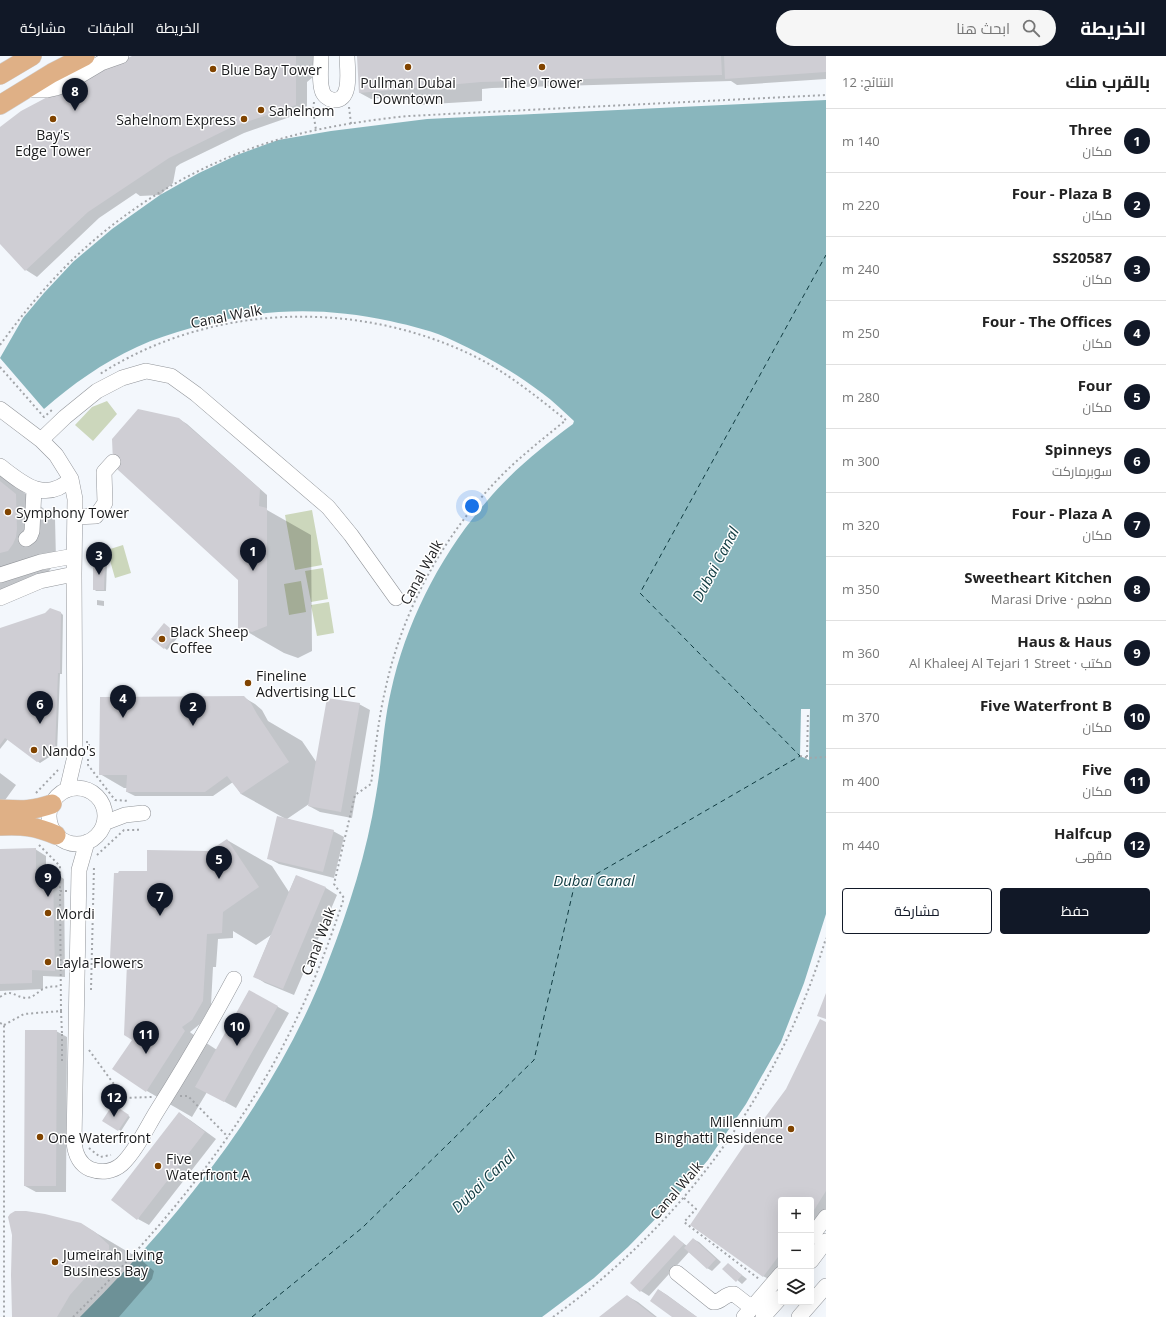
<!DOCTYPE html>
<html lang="ar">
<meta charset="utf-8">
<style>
body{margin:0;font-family:"Open Sans",Cairo,sans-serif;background:#f6f6f6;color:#222;direction:rtl}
.controls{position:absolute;right:12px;bottom:12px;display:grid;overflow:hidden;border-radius:4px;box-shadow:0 4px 16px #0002}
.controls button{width:36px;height:36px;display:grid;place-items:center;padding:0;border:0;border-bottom:1px solid #e0e0e0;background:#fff;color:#222;font:20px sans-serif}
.you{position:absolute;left:472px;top:450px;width:14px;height:14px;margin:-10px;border:3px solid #fff;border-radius:50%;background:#1a73e8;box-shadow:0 0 0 6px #1a73e833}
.badge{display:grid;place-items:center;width:26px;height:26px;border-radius:50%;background:#111827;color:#fff;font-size:13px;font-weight:700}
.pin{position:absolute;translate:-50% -33px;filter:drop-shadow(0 1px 2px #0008)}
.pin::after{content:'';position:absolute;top:21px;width:14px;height:12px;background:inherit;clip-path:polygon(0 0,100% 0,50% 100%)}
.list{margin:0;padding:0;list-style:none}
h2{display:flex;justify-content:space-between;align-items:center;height:52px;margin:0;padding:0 16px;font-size:17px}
h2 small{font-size:13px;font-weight:400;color:#767676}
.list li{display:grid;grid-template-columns:26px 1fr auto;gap:12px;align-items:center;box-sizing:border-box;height:64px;padding:0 16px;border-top:1px solid #e0e0e0}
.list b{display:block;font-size:15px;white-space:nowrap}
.list p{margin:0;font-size:13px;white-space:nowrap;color:#767676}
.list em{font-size:13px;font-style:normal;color:#767676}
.actions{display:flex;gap:8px;padding:12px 16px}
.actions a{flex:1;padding:9px 0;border:1px solid #111827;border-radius:4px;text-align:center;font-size:14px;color:#111827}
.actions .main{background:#111827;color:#fff}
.icon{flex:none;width:22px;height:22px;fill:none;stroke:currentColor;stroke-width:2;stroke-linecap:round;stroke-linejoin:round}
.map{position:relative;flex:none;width:826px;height:1261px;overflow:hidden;direction:ltr}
header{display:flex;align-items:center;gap:24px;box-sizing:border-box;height:56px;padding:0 20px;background:#111827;color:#fff}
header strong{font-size:19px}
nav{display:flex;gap:22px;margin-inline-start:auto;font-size:14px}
.search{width:280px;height:36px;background:#f6f6f6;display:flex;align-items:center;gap:10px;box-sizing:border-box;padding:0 14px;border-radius:22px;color:#767676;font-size:15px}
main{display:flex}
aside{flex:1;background:#fff}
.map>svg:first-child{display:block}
.pitch{fill:#ccd7bc}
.water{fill:#89b6bd}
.pier{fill:#f3f7fc}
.shadow{fill:#0003}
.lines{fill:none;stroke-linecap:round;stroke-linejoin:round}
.ferry{stroke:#103b41;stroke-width:1;stroke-dasharray:5 4;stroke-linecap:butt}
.building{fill:#cfced4}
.minor-casing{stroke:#92959a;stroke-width:16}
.major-casing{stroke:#d1d1d2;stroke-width:20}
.path{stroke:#a3a6aa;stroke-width:2;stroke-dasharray:2 3;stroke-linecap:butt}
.minor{stroke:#fff;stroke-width:15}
.major{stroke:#dfb086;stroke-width:19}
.poi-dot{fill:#814400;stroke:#fff;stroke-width:1.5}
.labels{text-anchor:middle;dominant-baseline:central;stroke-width:3;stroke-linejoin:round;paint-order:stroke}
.poi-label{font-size:14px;fill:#1a1b1d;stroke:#fff;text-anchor:start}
.street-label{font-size:14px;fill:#1a1b1d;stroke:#fff}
.water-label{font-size:15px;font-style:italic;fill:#103b41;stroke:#fff}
</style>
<header>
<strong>الخريطة</strong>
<div class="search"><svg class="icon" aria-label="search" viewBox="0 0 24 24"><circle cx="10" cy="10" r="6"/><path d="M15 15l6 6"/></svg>ابحث هنا</div>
<nav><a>الخريطة</a><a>الطبقات</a><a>مشاركة</a></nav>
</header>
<main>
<aside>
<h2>بالقرب منك<small>النتائج: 12</small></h2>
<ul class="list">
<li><span class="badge">1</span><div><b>Three</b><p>مكان</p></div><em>140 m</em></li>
<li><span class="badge">2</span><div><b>Four - Plaza B</b><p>مكان</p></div><em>220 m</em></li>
<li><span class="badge">3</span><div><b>SS20587</b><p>مكان</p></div><em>240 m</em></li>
<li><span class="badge">4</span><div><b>Four - The Offices</b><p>مكان</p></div><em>250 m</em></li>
<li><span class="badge">5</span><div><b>Four</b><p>مكان</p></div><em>280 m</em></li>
<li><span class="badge">6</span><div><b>Spinneys</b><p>سوبرماركت</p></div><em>300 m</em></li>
<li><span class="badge">7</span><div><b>Four - Plaza A</b><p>مكان</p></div><em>320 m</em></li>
<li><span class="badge">8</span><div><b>Sweetheart Kitchen</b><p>مطعم · Marasi Drive</p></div><em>350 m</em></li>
<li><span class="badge">9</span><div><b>Haus &amp; Haus</b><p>مكتب · Al Khaleej Al Tejari 1 Street</p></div><em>360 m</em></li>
<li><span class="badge">10</span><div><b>Five Waterfront B</b><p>مكان</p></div><em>370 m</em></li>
<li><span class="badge">11</span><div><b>Five</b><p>مكان</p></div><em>400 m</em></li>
<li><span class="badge">12</span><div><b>Halfcup</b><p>مقهى</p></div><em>440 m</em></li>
</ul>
<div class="actions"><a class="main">حفظ</a><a>مشاركة</a></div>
</aside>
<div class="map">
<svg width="826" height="1261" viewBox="0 0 826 1261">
<rect width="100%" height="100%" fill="#f3f7fc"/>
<!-- pitch -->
<path class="pitch" d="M107,345L117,358L93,385L75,369L92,351Z
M312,454L322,509L295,514L285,459Z
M123,489L131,517L115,522L107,494Z
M323,512L328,543L311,546L305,515Z
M301,525L306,556L289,559L284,528Z
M329,546L334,577L317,580L311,549Z"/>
<!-- water -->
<path class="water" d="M826,44V858L804,927L781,986L746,1048L708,1104L670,1148L628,1191L594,1222L542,1261H80C182,1159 276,1042 328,906C349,852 367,796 376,739C382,705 383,669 391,635C406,566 441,498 487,445C512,415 542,391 573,368L574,365C563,355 553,345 542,337C515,316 484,299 454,285C434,275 412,270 390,265C320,250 260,252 191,272C173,277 154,283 137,291C102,307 73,328 44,353L0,302L23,262L44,237L73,206L112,173L160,139L199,117L237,99L278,84L331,75L427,63Z"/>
<!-- pier -->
<path class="pier" d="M801,653H810L809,704L800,700Z"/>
<!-- shadow -->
<path class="shadow" d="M135,0H314L319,16L307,26V55L244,77L180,108L176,111L173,127L160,139L140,140L136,137L99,162L37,221L26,214L0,187V72Z
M358,0H826V23L737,29L731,25L492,32L482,33V45L416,49L400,40L371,43L360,37Z
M179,363L187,368L267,439V454L311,479L312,595L298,602L284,597L239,571V524Z
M0,417L55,462L56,504L48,517L0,535Z
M104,506L107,507L106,535H96L94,533Z
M97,544L104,545V550L97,549Z
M61,557L63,559L62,618H60L57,696L40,707L8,683L0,693V573Z
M166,570L179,580L167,594L153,582Z
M243,641L255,648L262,654L268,665L302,685L317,707L359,648L370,654L352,762L320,756L309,750V748L287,763L333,775L344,781L334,822L279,808L268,802L284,762L241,738L233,726L213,740H135L127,736V732H124L100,718Z
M0,717L16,729L0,751Z
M227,784L272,810L289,836L296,820L326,832L337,839L294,939L265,927L254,920L271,879L256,889L233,875V882L218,883L216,911H213L211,949L200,968L190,976L191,977L217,994L249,935L289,957L236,1052L207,1036L192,1061L147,1035L133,983L127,912L111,901L150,816L208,796Z
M35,793L46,800V817L53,816L64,823L65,921L43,920V933L0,935V794Z
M826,967V1159L811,1179V1144H781V1217L774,1226L763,1220L787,1033Z
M56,975L67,981L66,1136H36L25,1130Z
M113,1050L130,1061L121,1075L104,1064Z
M179,1057L190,1064L216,1083L149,1169L138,1163Z
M81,1168L140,1203L154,1215L152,1223L119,1261H13Z
M674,1180L687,1190L693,1183L699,1186L721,1206L712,1215L707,1212L689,1196L649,1240L641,1235L632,1227Z
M728,1208L747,1223L742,1228L724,1213Z
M659,1234L667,1239L697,1261H673Z
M627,1240L638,1246L657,1261H600Z"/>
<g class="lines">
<!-- ferry -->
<path class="ferry" d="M252,1261L362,1172L534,1004L574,831L800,700L640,537L826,199"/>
</g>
<!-- building -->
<path class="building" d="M132,0H296V49L232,71L169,102L88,156L25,215L0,188V71L21,55L72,28Z
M357,0H721L722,19L481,26L359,37Z
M724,0H826V16L725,23Z
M138,353L179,362L260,433L259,450L267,452V570L252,576L238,572V524L117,413L113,406L112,383Z
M0,425L16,438L17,473L16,481L13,488L8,495L0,497Z
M93,505H105L104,534H93Z
M50,552L61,556L60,617H58L55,695L37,706L5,682L0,689V572L45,557Z
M164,567L177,578L164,593L151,583Z
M244,640L251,647L257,658L289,706L241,738L227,720L205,736H126L127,719H99L100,641Z
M327,642L360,647L341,756L308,750Z
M277,760L334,774L323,816L267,803Z
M227,783L259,831L223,856L222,877L207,878L203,945L192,964L182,971L185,975L146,1036L112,1013L132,984L124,979L127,907L116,906V903L110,902L114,817H118L119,815H147V794L209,795Z
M36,792V816L53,815L55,915L32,914V927L0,928V793Z
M296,819L326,831L283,933L253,921Z
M249,934L278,950L224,1046L195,1031Z
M826,937V963L817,960Z
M820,963L826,966V1135L811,1159V1144H781V1197L763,1221L690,1169L741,1094L786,1033Z
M25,974H57L56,1130H24Z
M113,1048L129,1059L118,1075L102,1065Z
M179,1056L205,1076L137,1164L111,1144Z
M15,1155H26L45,1158L81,1167L95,1176L109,1189V1193L107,1197L70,1239L57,1261H12L11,1219L12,1179L8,1161L10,1158Z
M674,1179L684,1188L640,1236L630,1227Z
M693,1182L716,1203L707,1213L684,1192Z
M728,1207L742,1219L736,1226L722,1213Z
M658,1233L697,1261H672L650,1245Z
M627,1239L655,1261H599Z"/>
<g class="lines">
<defs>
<path id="minor" d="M321,0C321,11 319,24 322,34C323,39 328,43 333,44C353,46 347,12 347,0
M23,34H47L56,32L64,29L101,7L121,0
M0,353L41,384L56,399L71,423L75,443L74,518L75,700L67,734
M41,384L65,361L97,335L122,322L146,315L171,320L196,338L328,451L351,479L396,542
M0,410C22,427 45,448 71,423
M76,461L96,460L105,447L104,416L113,406
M26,483L30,480L32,475L34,433
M0,519L41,506L74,500
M0,542L40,525L74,518
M49 760a28 28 0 1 1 56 0a28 28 0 1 1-56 0Z
M104,767L125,759L143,757
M87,786L79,814L74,1086C75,1097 79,1108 90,1113C101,1117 113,1116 122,1108C136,1095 147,1071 157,1055C184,1012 210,968 234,923
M811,1181L826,1161
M811,1205L826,1185
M677,1217L713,1246C722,1247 724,1237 734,1238L752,1252
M744,1261L781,1218
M763,1261L781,1241
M799,1261L826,1230"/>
<path id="major" d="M0,19L32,0
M0,49L52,17L85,0
M0,753C21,754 32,755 52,748
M0,770C23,769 35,770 56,779"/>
</defs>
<!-- minor casing -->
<use href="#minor" class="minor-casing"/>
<!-- major casing -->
<use href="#major" class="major-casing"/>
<!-- path -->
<path class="path" d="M314,46L313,55L316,74
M349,51L351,68
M0,289C21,260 43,233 68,208C130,147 208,102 291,80C329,70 369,64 408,60L826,39
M0,311L44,361L53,353
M86,686H89V695
M800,700L809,702L826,701
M807,701L808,656
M88,703V709L115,744L129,745
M36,737L58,714
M39,789L60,810V835
M97,799L124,774H138V770
M91,934L94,810
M0,941C12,932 14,941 26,942C34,942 38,935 45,932C49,930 55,931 60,930
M61,955L60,835H67
M0,967L4,969V1261
M4,969L24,958L61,955L62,978
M89,994L124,1042L152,1041
M62,1005V978
M180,1040H188L228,1081
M89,1092L100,1101L111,1099
M684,1142L696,1153L684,1166L759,1223
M73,1261C159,1176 239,1081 292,972C313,930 329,887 344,842L334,828L355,739L371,728C375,697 378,665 385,635C402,554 444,478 502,419C522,399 544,382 566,364C537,341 508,317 474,300C357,243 211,247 100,318
M553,1261C683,1168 780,1035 826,882"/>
<!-- minor -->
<use href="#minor" class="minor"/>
<!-- major -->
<use href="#major" class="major"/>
</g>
<!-- markers -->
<g class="poi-dot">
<circle cx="408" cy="11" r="4"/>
<circle cx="542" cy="11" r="4"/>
<circle cx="213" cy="13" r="4"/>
<circle cx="261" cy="54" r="4"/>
<circle cx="53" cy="63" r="4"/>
<circle cx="244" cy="63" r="4"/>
<circle cx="8" cy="456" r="4"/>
<circle cx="162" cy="583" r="4"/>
<circle cx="248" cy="627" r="4"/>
<circle cx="34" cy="694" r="4"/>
<circle cx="48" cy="857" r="4"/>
<circle cx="48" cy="906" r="4"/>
<circle cx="791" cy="1073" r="4"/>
<circle cx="40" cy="1081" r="4"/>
<circle cx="158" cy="1110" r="4"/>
<circle cx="55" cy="1206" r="4"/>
</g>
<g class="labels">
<!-- poi labels -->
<g class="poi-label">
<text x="221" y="13">Blue Bay Tower</text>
<text x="408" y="26" text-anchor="middle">Pullman Dubai<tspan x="408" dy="16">Downtown</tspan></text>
<text x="542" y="26" text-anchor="middle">The 9 Tower</text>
<text x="269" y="54">Sahelnom</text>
<text x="236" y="63" text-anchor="end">Sahelnom Express</text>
<text x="53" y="78" text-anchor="middle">Bay's<tspan x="53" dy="16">Edge Tower</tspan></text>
<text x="16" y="456">Symphony Tower</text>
<text x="170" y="575">Black Sheep<tspan x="170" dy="16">Coffee</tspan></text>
<text x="256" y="619">Fineline<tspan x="256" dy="16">Advertising LLC</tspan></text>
<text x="42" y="694">Nando's</text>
<text x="56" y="857">Mordi</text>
<text x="56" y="906">Layla Flowers</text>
<text x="783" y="1065" text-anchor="end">Millennium<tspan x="783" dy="16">Binghatti Residence</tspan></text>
<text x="48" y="1081">One Waterfront</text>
<text x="166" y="1102">Five<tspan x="166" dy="16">Waterfront A</tspan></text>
<text x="63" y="1198">Jumeirah Living<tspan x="63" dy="16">Business Bay</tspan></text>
</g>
<!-- street labels -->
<g class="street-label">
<text transform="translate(226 260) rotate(-11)">Canal Walk</text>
<text transform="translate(421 516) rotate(-61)">Canal Walk</text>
<text transform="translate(318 885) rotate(-69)">Canal Walk</text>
<text transform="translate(676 1134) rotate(-49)">Canal Walk</text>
</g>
<!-- water labels -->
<g class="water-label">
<text transform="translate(715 508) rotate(-62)">Dubai Canal</text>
<text x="594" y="824">Dubai Canal</text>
<text transform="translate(483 1125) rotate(-44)">Dubai Canal</text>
</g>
</g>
</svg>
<div class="controls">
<button>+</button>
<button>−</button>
<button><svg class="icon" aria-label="layers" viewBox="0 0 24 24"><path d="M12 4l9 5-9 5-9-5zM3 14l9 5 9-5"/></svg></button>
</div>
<div class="you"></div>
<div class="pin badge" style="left:253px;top:515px">1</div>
<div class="pin badge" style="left:193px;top:670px">2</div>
<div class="pin badge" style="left:99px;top:519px">3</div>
<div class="pin badge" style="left:123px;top:662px">4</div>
<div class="pin badge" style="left:219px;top:823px">5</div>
<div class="pin badge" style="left:40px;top:668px">6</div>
<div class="pin badge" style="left:160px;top:860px">7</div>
<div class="pin badge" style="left:75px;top:55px">8</div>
<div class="pin badge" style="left:48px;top:841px">9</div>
<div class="pin badge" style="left:237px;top:990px">10</div>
<div class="pin badge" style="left:146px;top:998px">11</div>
<div class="pin badge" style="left:114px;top:1061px">12</div>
</div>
</main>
